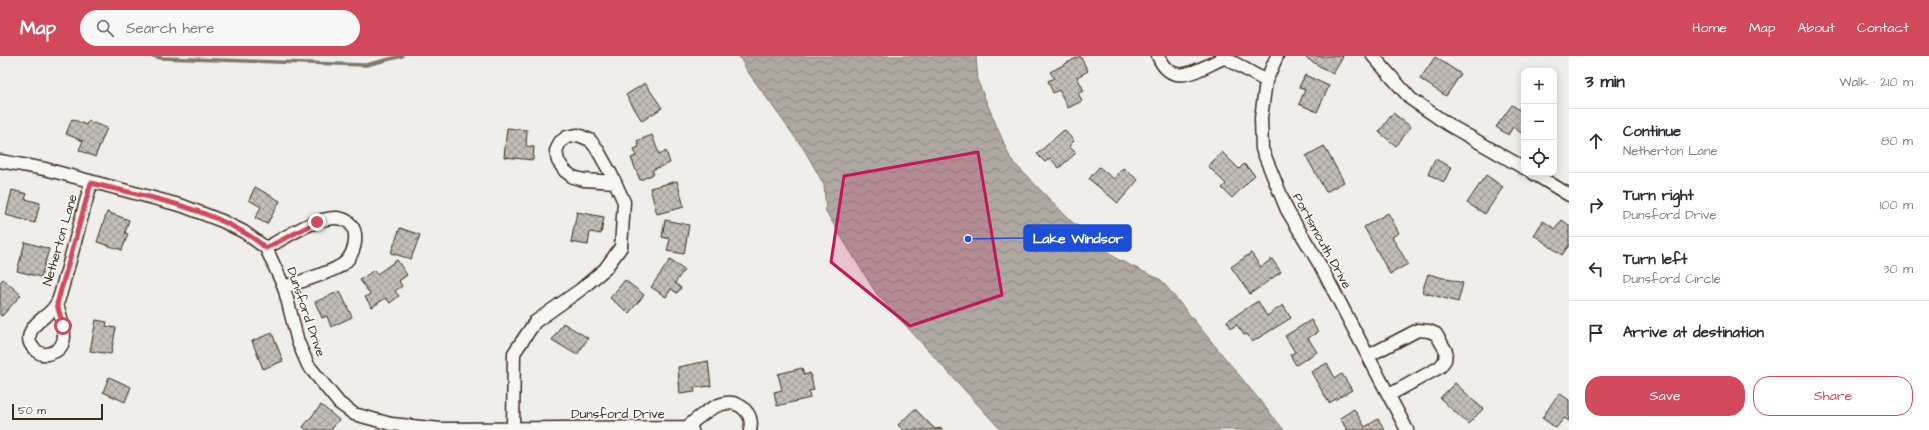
<!DOCTYPE html>
<meta charset="utf-8">
<style>
body{margin:0;font-family:"Architects Daughter",sans-serif;background:#f7f7f7;color:#2b2b33}
.controls{position:absolute;right:12px;top:12px;display:grid;overflow:hidden;border-radius:8px;box-shadow:0 2px 10px #0003}
.controls button{width:36px;height:36px;display:grid;place-items:center;padding:0;border:0;border-bottom:1px solid #e1e1e2;background:#fff;color:#2b2b33;font:20px sans-serif}
.scale{position:absolute;left:12px;bottom:10px;width:91px;box-sizing:border-box;padding-left:4px;border:2px solid #3b2a1e;border-top:0;font-size:11px;line-height:14px;white-space:nowrap;color:#3b2a1e;-webkit-text-stroke:3px #f6f6f2;paint-order:stroke}
.stop{position:absolute;width:12px;height:12px;margin:-9px;border:3px solid #d1495b;border-radius:50%;background:#fff}
.stop.end{background:#d1495b;border-color:#fff;box-shadow:0 1px 4px #0008}
.list{margin:0;padding:0;list-style:none}
h2{display:flex;justify-content:space-between;align-items:center;height:52px;margin:0;padding:0 16px;font-size:17px}
h2 small{font-size:13px;font-weight:400;color:#7c7c81}
.list li{display:grid;grid-template-columns:26px 1fr auto;gap:12px;align-items:center;box-sizing:border-box;height:64px;padding:0 16px;border-top:1px solid #e1e1e2}
.list b{display:block;font-size:15px;white-space:nowrap}
.list p{margin:0;font-size:13px;white-space:nowrap;color:#7c7c81}
.list em{font-size:13px;font-style:normal;color:#7c7c81}
.actions{display:flex;gap:8px;padding:12px 16px}
.actions a{flex:1;padding:9px 0;border:1px solid #d1495b;border-radius:16px;text-align:center;font-size:14px;color:#d1495b}
.actions .main{background:#d1495b;color:#fff}
.icon{flex:none;width:22px;height:22px;fill:none;stroke:currentColor;stroke-width:2;stroke-linecap:round;stroke-linejoin:round}
.map{position:relative;flex:none;width:1569px;height:374px;overflow:hidden}
header{display:flex;align-items:center;gap:24px;box-sizing:border-box;height:56px;padding:0 20px;background:#d1495b;color:#fff}
header strong{font-size:19px}
nav{display:flex;gap:22px;margin-inline-start:auto;font-size:14px}
.search{width:280px;height:36px;background:#f7f7f7;display:flex;align-items:center;gap:10px;box-sizing:border-box;padding:0 14px;border-radius:22px;color:#7c7c81;font-size:15px}
main{display:flex}
aside{flex:1;background:#fff}
.map>svg:first-child{display:block}
.water{fill:url(#water-waves);stroke:#81766d}
.lines{fill:none;stroke-linecap:round;stroke-linejoin:round}
.stream{stroke:#81766d;stroke-width:3.5}
.building{fill:url(#building-cross-hatch);stroke:#3b2a1e}
.street-casing{stroke:#3b2a1e;stroke-width:15}
.street{stroke:#f6f6f2;stroke-width:12}
.route{stroke:#d1495b;stroke-width:5}
.marked{fill:#c2185b;fill-opacity:0.2;stroke:#c2185b;stroke-width:3;stroke-linejoin:round}
.labels{text-anchor:middle;dominant-baseline:central;stroke-width:3.5;stroke-linejoin:round;paint-order:stroke}
.street-label{font-size:13px;fill:#3b2a1e;stroke:#f6f6f2}
.leader{fill:none;stroke:#1d4ed8;stroke-width:1.5}
.callout-dot{fill:#1d4ed8;stroke:#f6f6f2;stroke-width:1.5}
.callout{fill:#1d4ed8;stroke:#1d4ed8;stroke-width:1.5}
.callout-label{font-size:14px;text-anchor:middle;font-weight:bold;fill:#fff}
</style>
<header>
<strong>Map</strong>
<div class="search"><svg class="icon" aria-label="search" viewBox="0 0 24 24"><circle cx="10" cy="10" r="6"/><path d="M15 15l6 6"/></svg>Search here</div>
<nav><a>Home</a><a>Map</a><a>About</a><a>Contact</a></nav>
</header>
<main>
<div class="map">
<svg width="1569" height="374" viewBox="0 0 1569 374">
<defs>
<pattern id="water-waves" width="16" height="10" patternUnits="userSpaceOnUse"><rect width="16" height="10" fill="#afa8a1"/><path d="M0 5q4-4 8 0t8 0" fill="none" stroke="#908983"/></pattern>
<pattern id="building-cross-hatch" width="8" height="8" patternUnits="userSpaceOnUse"><rect width="8" height="8" fill="#c2bdb7"/><path d="M0 0l8 8M0 8l8-8" fill="none" stroke="#9f9a94"/></pattern>
</defs>
<rect width="100%" height="100%" fill="#efeeea"/>
<filter id="ink" filterUnits="userSpaceOnUse"><feTurbulence type="fractalNoise" baseFrequency=".025" numOctaves="2"/><feDisplacementMap in="SourceGraphic" scale="8" xChannelSelector="R" yChannelSelector="G"/><feConvolveMatrix kernelMatrix="1 2 1 2 8 2 1 2 1" color-interpolation-filters="sRGB"/></filter>
<g filter="url(#ink)">
<!-- water -->
<path class="water" d="M739,0H976L978,26L1011,104L1070,164L1117,203L1161,224L1284,374H1001L876,237L826,156L824,129L805,95L748,16Z"/>
<g class="lines">
<!-- stream -->
<path class="stream" d="M153,0L161,2L366,9L402,0"/>
</g>
<!-- building -->
<path class="building" d="M1080,0L1088,15L1077,21L1084,35L1078,37L1082,45L1068,52L1059,34L1053,37L1048,25L1054,22L1050,16Z
M1307,0H1342L1343,1L1333,18L1306,2Z
M1435,1L1461,18L1446,40L1420,23Z
M1305,19L1329,30L1317,56L1299,48L1305,34L1299,31Z
M645,27L662,52L642,65L626,39Z
M1512,49L1524,57V79L1513,71L1508,79L1496,71Z
M1393,57L1411,71L1396,90L1379,76Z
M72,63L86,69L88,65L107,72L95,101L79,94L83,85L66,78Z
M507,72L527,74L526,90L534,91L533,104L504,101Z
M1064,74L1074,85L1069,90L1076,97L1059,112L1050,102L1045,106L1037,98Z
M652,79L659,98L666,95L670,107L652,114L654,118L640,124L631,102L636,100L634,93L639,91L637,85Z
M1324,90L1344,126L1326,136L1306,100Z
M1222,96L1239,113L1244,108L1255,119L1232,142L1222,132L1226,128L1208,110Z
M1435,103L1451,111L1444,126L1428,118Z
M1099,111L1114,123L1123,112L1138,124L1118,147L1089,123Z
M1486,119L1503,131L1485,158L1467,147Z
M677,125L684,151L657,158L650,132Z
M255,131L280,145L267,168L255,162L261,151L249,144Z
M12,134L27,138L25,143L40,147L35,167L6,159Z
M107,156L129,164L125,177L128,178L122,194L97,186Z
M577,156L604,161L601,178L590,176L588,189L571,186Z
M1388,157L1399,177L1392,181L1408,208L1390,218L1364,171Z
M665,164L689,169L684,198L667,195L670,183L662,181Z
M1562,164L1569,169V189L1562,199L1534,179L1543,165L1555,173Z
M400,172L420,179L411,203L391,197Z
M25,186L49,193L41,221L17,215Z
M1251,197L1261,211L1272,203L1281,216L1250,238L1231,211Z
M397,204L407,219L399,225L402,230L395,235L399,240L390,247L386,242L372,251L365,241L370,238L360,224L374,214L377,218Z
M670,204L684,214L675,227L681,232L677,237L671,233L666,241L651,231Z
M1428,218L1463,227L1458,246L1422,236Z
M3,223L21,239L2,260L0,259V226Z
M625,224L644,239L629,257L610,242Z
M340,235L352,261L331,271L327,260L322,262L315,246Z
M1258,245L1267,260L1283,249L1291,262L1252,286L1247,278L1244,279L1237,269L1231,272L1227,265Z
M96,264L107,266L106,270L116,272L111,298L90,295Z
M1311,264L1318,276L1308,282L1317,296L1296,309L1290,299L1295,296L1285,280Z
M563,267L588,282L577,299L552,284Z
M272,277L283,305L263,313L252,285Z
M708,305L711,330L694,332L695,336L680,338L678,311Z
M1327,307L1335,322L1342,318L1352,334L1329,347L1311,316Z
M802,312L804,319L810,317L814,334L809,335L810,342L777,350L774,336L782,334L778,318Z
M109,321L131,331L125,346L103,336Z
M1455,327L1483,353L1468,368L1440,342Z
M1559,337L1569,344V365L1564,362L1556,372L1542,362Z
M321,349L339,364L331,374H307L303,371Z
M915,353L935,373L942,372V374H903L898,369Z
M1354,353L1365,371L1378,363L1385,374H1347L1340,362Z"/>
<g class="lines">
<defs>
<path id="street" d="M1158,0C1173,35 1201,11 1224,2
M1222,0L1266,25
M1277,0L1266,25L1261,62L1262,93L1287,154L1320,209L1407,374
M1373,0L1411,43L1449,69L1524,112
M0,105L45,113L183,150L222,165L244,176L266,192L284,231L298,286L308,309L339,347L354,358L391,368L441,373L687,371L692,374
M1533,117L1569,139
M266,192C285,182 315,161 337,162C363,164 358,198 342,209C330,217 299,226 284,231
M57,248C62,266 74,293 47,298C39,300 29,290 29,282C31,265 50,261 57,247C62,237 63,225 67,215C75,186 83,156 91,127
M1368,300L1418,274L1429,275L1436,278L1446,295L1445,304L1440,311L1389,339
M687,371C701,359 727,335 745,354C751,360 752,366 750,374
M513,372L514,297L535,266L580,234L605,213L621,191L624,146L615,126L611,118L597,93L590,84L578,79L567,81L560,86L556,95L558,105L565,115L573,121L584,124L615,126"/>
</defs>
<!-- street casing -->
<use href="#street" class="street-casing"/>
<!-- street -->
<use href="#street" class="street"/>
</g>
</g>
<g class="lines" filter="url(#ink)">
<!-- route -->
<path class="route" d="M63,270L57,248L91,127C142,140 198,149 243,176C251,180 259,186 266,192L317,166"/>
</g>
<!-- marked area -->
<path class="marked" d="M978,96L1002,239L910,270L831,206L844,120Z"/>
<g class="labels">
<!-- street labels -->
<g class="street-label">
<text transform="translate(60 184) rotate(-74)">Netherton Lane</text>
<text transform="translate(1322 185) rotate(61)">Portsmouth Drive</text>
<text transform="translate(306 256) rotate(71)">Dunsford Drive</text>
<text x="618" y="358">Dunsford Drive</text>
</g>
</g>
<!-- callouts -->
<path class="leader" d="M968 183L1024 182"/>
<circle class="callout-dot" cx="968" cy="183" r="4"/>
<rect class="callout" x="1024" y="169" width="107" height="26" rx="4"/>
<g class="callout-label">
<text x="1078" y="187">Lake Windsor</text>
</g>
</svg>
<div class="controls">
<button>+</button>
<button>−</button>
<button><svg class="icon" aria-label="locate" viewBox="0 0 24 24"><circle cx="12" cy="12" r="6"/><path d="M12 2v4M12 18v4M2 12h4M18 12h4"/></svg></button>
</div>
<div class="scale">50 m</div>
<div class="stop" style="left:63px;top:270px"></div>
<div class="stop end" style="left:317px;top:166px"></div>
</div>
<aside>
<h2>3 min<small>Walk · 210 m</small></h2>
<ul class="list">
<li><svg class="icon" aria-label="ahead" viewBox="0 0 24 24"><path d="M12 20V5M6 11l6-6 6 6"/></svg><div><b>Continue</b><p>Netherton Lane</p></div><em>80 m</em></li>
<li><svg class="icon" aria-label="right" viewBox="0 0 24 24"><path d="M7 20v-9h11M14 6l5 5-5 5"/></svg><div><b>Turn right</b><p>Dunsford Drive</p></div><em>100 m</em></li>
<li><svg class="icon" aria-label="left" viewBox="0 0 24 24"><path d="M17 20v-9H6M10 6l-5 5 5 5"/></svg><div><b>Turn left</b><p>Dunsford Circle</p></div><em>30 m</em></li>
<li><svg class="icon" aria-label="arrive" viewBox="0 0 24 24"><path d="M6 21V4h12l-3 4 3 4H6"/></svg><div><b>Arrive at destination</b></div></li>
</ul>
<div class="actions"><a class="main">Save</a><a>Share</a></div>
</aside>
</main>
